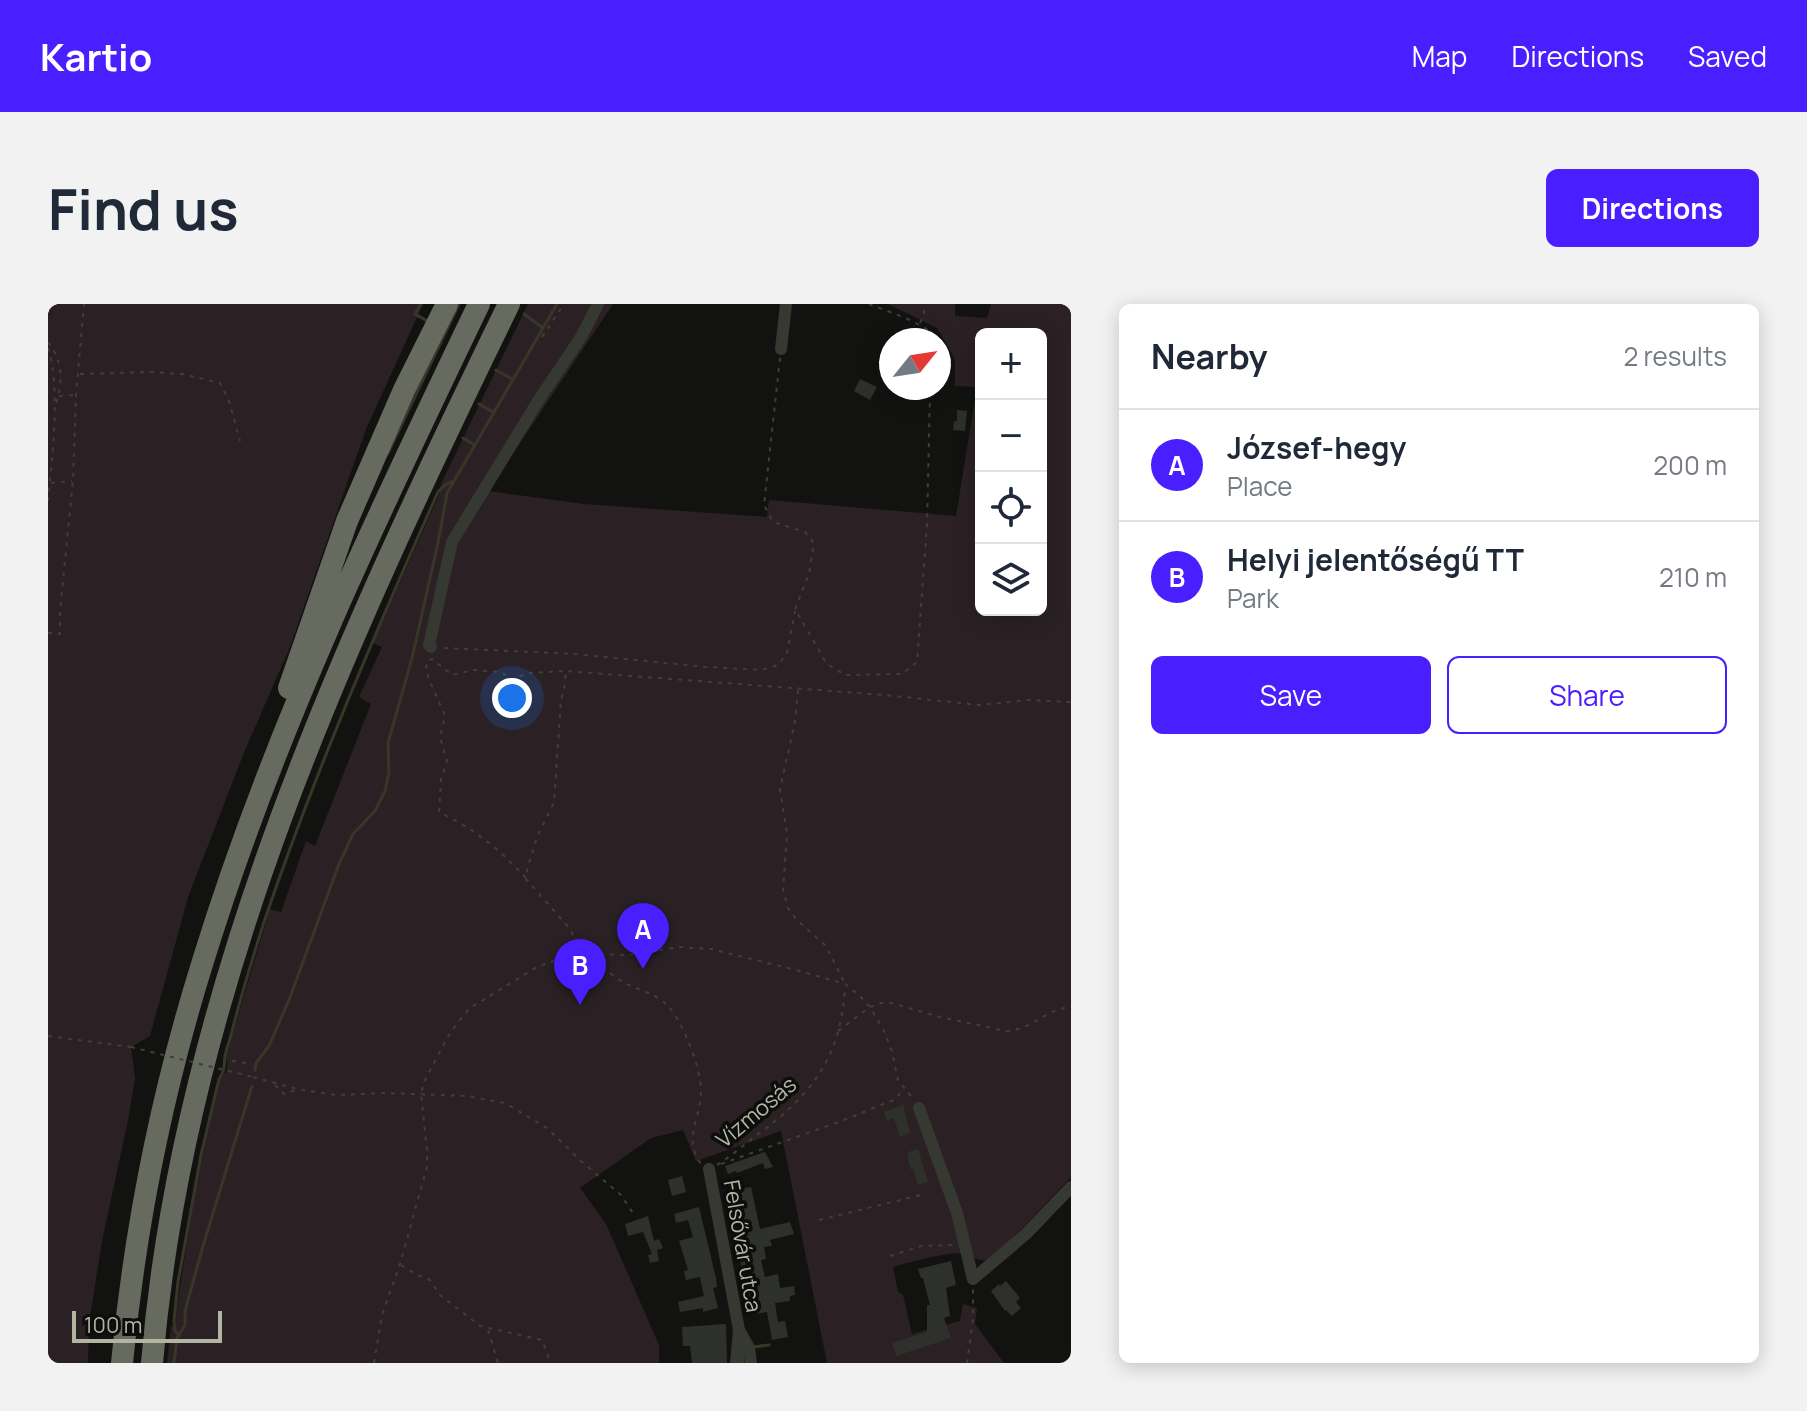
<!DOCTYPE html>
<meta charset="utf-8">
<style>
body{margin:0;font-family:Manrope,sans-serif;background:#f2f2f3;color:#1f2937}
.controls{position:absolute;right:24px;top:24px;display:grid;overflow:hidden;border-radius:12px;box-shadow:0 4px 20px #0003}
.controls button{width:72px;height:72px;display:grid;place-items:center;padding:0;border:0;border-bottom:2px solid #e0e1e3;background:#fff;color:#1f2937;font:40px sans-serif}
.compass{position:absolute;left:831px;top:24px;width:72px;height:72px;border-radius:50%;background:#fff;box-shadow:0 4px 20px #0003;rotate:60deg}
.scale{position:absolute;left:24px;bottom:20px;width:150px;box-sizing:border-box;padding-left:8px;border:4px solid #b1b5a2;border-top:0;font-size:22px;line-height:28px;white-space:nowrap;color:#b1b5a2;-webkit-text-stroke:6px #0d0e0c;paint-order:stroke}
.you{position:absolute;left:464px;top:394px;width:28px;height:28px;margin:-20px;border:6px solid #fff;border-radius:50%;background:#1a73e8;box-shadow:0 0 0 12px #1a73e833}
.badge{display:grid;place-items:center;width:52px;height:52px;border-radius:50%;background:#491eff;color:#fff;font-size:26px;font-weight:700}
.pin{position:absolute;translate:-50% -66px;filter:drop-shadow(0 2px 4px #0008)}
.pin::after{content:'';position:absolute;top:42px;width:28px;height:24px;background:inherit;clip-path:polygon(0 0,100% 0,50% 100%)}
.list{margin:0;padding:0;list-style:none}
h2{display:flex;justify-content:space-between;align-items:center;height:104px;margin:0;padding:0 32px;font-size:34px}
h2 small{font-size:26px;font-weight:400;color:#747a83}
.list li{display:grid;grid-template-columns:52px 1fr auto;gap:24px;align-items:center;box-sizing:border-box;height:112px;padding:0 32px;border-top:2px solid #e0e1e3}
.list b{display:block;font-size:30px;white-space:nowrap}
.list p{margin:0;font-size:26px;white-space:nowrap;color:#747a83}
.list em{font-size:26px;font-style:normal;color:#747a83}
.actions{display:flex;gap:16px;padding:24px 32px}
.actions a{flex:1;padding:18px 0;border:2px solid #491eff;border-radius:12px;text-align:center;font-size:28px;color:#491eff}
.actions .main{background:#491eff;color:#fff}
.icon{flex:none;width:44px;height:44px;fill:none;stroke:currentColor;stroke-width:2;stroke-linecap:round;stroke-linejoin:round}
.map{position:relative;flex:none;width:1023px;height:1059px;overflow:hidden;border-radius:12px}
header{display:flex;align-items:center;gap:48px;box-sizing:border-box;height:112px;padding:0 40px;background:#491eff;color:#fff}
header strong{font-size:38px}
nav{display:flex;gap:44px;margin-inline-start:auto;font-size:28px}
.intro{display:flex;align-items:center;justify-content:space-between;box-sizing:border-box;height:192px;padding:0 48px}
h1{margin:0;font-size:56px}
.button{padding:20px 36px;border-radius:12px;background:#491eff;color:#fff;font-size:28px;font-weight:700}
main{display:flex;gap:48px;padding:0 48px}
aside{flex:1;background:#fff;border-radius:12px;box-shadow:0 4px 20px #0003}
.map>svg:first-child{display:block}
.green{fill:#2b2125;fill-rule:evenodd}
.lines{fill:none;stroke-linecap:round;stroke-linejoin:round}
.stream{stroke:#383727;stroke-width:3}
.building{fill:#2e302c}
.path{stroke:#3e4038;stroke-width:2;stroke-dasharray:4 6;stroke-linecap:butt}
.street{stroke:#363832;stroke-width:12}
.highway{stroke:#676a5e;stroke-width:22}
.path-bridge{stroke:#3e4038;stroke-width:2;stroke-dasharray:4 6;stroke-linecap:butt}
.labels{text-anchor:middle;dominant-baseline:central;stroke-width:7;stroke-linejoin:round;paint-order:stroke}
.street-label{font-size:22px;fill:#b1b5a2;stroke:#0d0e0c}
</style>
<header>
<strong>Kartio</strong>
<nav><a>Map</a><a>Directions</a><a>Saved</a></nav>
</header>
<div class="intro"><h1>Find us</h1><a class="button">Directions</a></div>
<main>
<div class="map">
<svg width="1023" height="1059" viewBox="0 0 1023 1059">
<rect width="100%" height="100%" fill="#121311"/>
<!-- green -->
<path class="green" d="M0,0H375L318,125L242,343L197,446L140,593L102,732L83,743L87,775L80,816L54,937L41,1019L40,1059H0Z
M480,0H565L440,187L536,200L719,213L721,196L908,212L929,83L907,82V55L889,24L840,0H907V12L939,14L943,0H1023V873L949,951C932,962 930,953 913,950C902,947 858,959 845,963L850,988L855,991L864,1030L912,1017L915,1000L929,1004L927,1020L956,1059H779L733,827L648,857L635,826L603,834L532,884L558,920L611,1041V1059H119L123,1023L127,1020C136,952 147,884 162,817C165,806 165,790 170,780C176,768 182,768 178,752L222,605L233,608L258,537L267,542L323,400L311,393L334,343L325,339L392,189L393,180ZM933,30H993V306H933Z"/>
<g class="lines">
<!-- stream -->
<path class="stream" d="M373,0L367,10L381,18
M476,10L495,24
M448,66L464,75
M431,100L445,108
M415,134L425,140
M340,149L411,0
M207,766L208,759L221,742L241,696L291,560L305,530L327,507L337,487L341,469L340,439L364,354L390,239L399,189L509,0
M131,1031L127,1027L126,1017L130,978L153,851L171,775C177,767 176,761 177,752C178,747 180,740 182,735C192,695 204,656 216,618C266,471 327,329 390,188L397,181L405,177
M705,1043L721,1041
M695,1049V1059
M126,1059L129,1034L137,1021V1007L155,942L204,782"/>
</g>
<!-- building -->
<path class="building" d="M812,75L829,83L822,96L806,87Z
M909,106L919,107L917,127L905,126L906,117H909Z
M855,801L862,829L852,833L846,814L839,817L836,808Z
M870,845L880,878L870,881L865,865L863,866L859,853L861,852L860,848Z
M717,848L725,863L717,865L715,859L689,869L688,867L680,870L677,862Z
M634,872L638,888L624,892L620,876Z
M703,883L712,925L742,918L746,930L722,936L724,942L716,943L718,955L713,956L717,973L730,970L732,984L746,982L747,991L742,992V997L727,999L730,1018L737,1017L740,1033L724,1036L719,1008L701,1011L688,929L695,928L686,886Z
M651,903L668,974L669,983L665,984L670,1004L655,1008V1004L632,1008L630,998L656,992L652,973L638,976L636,967L640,966L631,937L645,933L640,916L628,919L626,910Z
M600,912L606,937L611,935L615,944L609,946L611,957L602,959L600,951L604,950L595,928L580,932L577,920Z
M903,957L908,981L898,984L902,1012L896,1014L903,1034L848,1052L844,1039L879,1028V1001H882L875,974H873L870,965Z
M958,977L972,994L968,998L973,1004L964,1012L958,1006L957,1007L943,987L951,980L952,982Z
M678,1020L679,1059H644L642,1042H635L634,1023Z"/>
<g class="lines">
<!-- path -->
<path class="path" d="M821,0C845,10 903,25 902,60C902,69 898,75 891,80
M872,19L876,11V0
M494,33L516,0
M0,38C17,61 14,78 7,105
M0,44C13,83 4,155 0,197
M732,54L716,201L725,218L757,228L766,239L761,270L747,305L779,360L797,371L854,370L869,358L879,221L882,87L866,84
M32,70L102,68L134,70L172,79L181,97L192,137
M11,92L27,91
M3,179L24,177
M0,329L12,330V307L25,176L28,91L36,0
M396,344L526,350L659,363L713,366L730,361L739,349L747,307
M750,386L747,417L732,486L739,529L735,586L740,604L748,615L778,642L797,680
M478,574C449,543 429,527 391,508L393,475L399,457L392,433L397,412L381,375L378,365L379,357L384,355L404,371L425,366L453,368L465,376L479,369L518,367
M534,649L522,625L478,575L479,566L489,533L506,498L513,395L516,386L518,367L837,391L931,401L980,396L1023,398
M539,650C550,659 561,669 573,677C588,686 609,689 621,703C636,721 654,766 653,789C652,816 635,835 653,860
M790,727L822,703L833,699H843L892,713L958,727C982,727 999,704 1023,703
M0,732L83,743
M184,757L204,760
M205,773L249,785L288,791L336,789L418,792L457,799L499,824L534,858L573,891L587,912
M227,781L236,790L248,786
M673,860L796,816L848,795L856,783
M669,861C683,852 696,841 709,831C764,791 793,753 797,683
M771,916L873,891
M842,952L873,942L907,941
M353,961L369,971L382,976L392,991L432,1022L494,1036L503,1059
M440,1026L450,1059
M326,1059L334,1011L352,960L379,863V846L373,790L376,778L399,734L410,718L422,704L489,663L514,654L534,650L580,651L631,643L663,645L748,666L797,680L813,693L822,703L835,725L844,747L850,776L866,796
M919,1059L925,1015V984"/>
<!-- street -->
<path class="street" d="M733,45L738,0
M383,343L381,341L404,238L490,97L533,33L550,0
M871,804L909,909L925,975L978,930L1023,883
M661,865L691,1026L688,1059
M691,1026L701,1044L703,1059"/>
<!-- highway -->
<path class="highway" d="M241,384L299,217L356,86L399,0
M74,1059C87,923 114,788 155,657C225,429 328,214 431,0
M104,1059C135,684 298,334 461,0"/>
<!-- path-bridge -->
<path class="path-bridge" d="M83,743L205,773"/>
</g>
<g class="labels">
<!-- street labels -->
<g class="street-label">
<text transform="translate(708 808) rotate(-40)">Vízmosás</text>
<text transform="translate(695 942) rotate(80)">Felsővár utca</text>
</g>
</g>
</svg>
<div class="controls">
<button>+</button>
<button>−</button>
<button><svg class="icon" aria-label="locate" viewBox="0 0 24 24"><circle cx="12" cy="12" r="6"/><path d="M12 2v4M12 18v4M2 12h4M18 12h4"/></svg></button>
<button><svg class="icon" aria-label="layers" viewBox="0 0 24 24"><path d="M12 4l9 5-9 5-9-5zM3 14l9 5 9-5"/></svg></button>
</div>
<svg class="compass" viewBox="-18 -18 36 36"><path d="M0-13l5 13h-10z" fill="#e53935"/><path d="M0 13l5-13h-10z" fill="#747a83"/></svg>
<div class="scale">100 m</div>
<div class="you"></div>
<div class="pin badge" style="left:595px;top:665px">A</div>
<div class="pin badge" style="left:532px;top:701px">B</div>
</div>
<aside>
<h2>Nearby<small>2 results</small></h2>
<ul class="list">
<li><span class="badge">A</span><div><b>József-hegy</b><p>Place</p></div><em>200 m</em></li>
<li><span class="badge">B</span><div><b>Helyi jelentőségű TT</b><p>Park</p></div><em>210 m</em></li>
</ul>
<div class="actions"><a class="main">Save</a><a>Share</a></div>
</aside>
</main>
